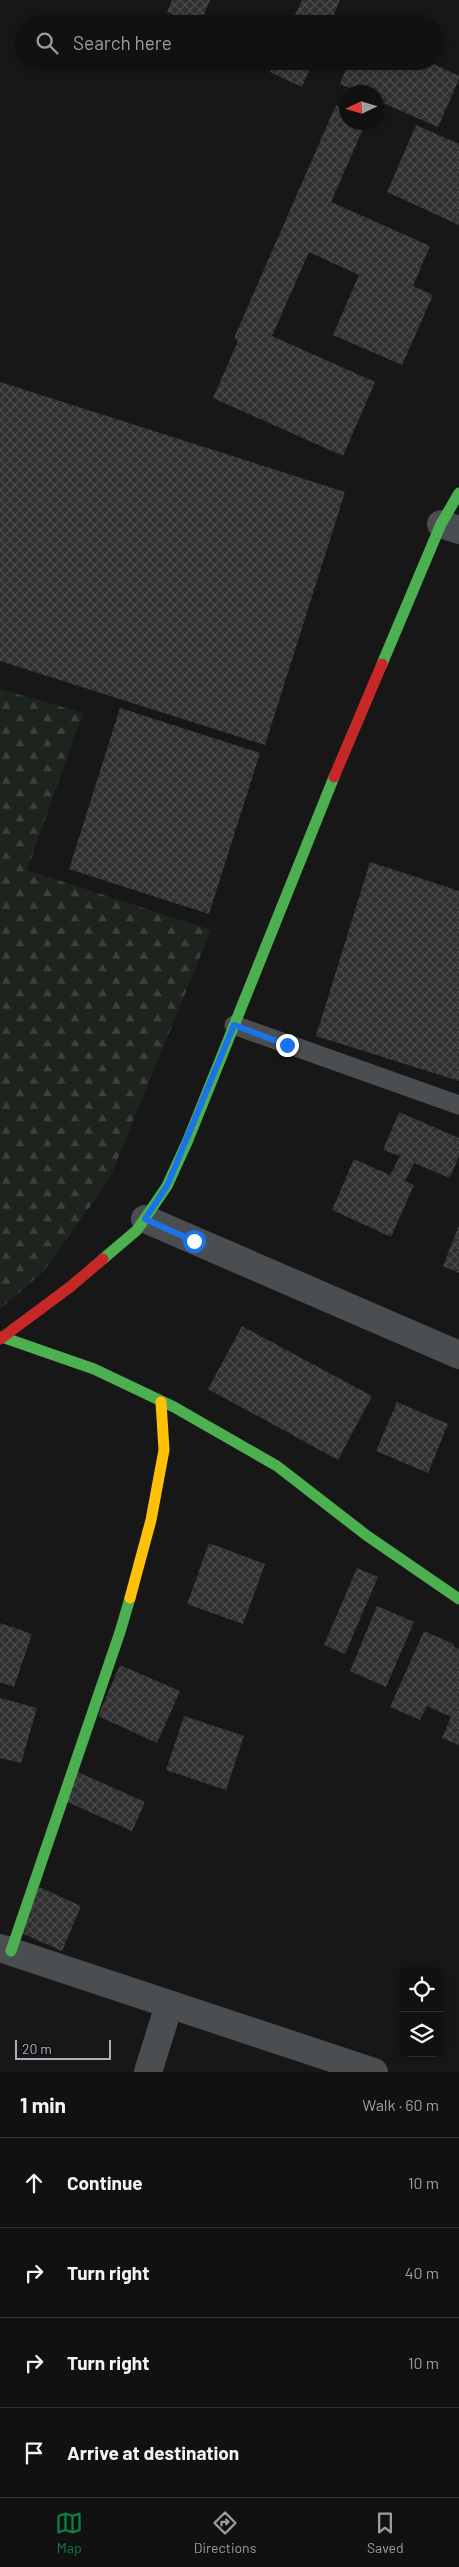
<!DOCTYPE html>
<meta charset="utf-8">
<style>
body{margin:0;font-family:Barlow,sans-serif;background:#1e1f1f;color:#f1f3f6}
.controls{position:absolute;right:15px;bottom:15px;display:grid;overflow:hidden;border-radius:10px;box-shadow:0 2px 8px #0003}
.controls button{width:45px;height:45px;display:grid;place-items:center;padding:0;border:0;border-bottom:1px solid #303131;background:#111;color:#f1f3f6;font:25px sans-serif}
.compass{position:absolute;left:339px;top:85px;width:45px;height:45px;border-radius:50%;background:#111;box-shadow:0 2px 8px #0003;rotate:266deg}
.scale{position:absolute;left:15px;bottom:12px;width:96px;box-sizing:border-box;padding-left:5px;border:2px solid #a8b0b8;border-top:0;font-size:14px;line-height:18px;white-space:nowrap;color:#a8b0b8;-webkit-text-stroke:4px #111113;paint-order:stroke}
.stop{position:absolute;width:15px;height:15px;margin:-11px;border:4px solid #1a73e8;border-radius:50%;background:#fff}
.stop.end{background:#1a73e8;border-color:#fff;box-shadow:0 1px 5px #0008}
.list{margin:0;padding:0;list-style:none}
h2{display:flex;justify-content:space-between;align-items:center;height:65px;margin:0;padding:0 20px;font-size:21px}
h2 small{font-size:16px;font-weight:400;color:#9c9d9f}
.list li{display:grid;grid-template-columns:32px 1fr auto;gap:15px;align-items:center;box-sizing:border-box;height:90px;padding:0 20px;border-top:1px solid #303131}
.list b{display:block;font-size:19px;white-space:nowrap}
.list em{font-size:16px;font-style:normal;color:#9c9d9f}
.icon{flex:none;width:28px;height:28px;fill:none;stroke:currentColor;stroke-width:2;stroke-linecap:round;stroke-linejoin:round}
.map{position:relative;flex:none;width:459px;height:2072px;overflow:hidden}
.search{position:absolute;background:#111;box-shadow:0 2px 8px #0003;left:15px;right:15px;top:15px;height:55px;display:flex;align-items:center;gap:12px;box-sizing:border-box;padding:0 18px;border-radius:28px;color:#9c9d9f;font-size:19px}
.sheet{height:425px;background:#111}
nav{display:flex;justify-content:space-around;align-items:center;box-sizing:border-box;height:70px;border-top:1px solid #303131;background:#111;font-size:14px;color:#9c9d9f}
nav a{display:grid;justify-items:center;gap:2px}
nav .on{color:#0b8043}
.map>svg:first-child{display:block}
.forest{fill:url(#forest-firs)}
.building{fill:url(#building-cross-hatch)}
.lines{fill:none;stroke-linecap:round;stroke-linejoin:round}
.lane{stroke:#4b4e50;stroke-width:19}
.street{stroke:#4b4e50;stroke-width:28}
.fast{stroke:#4caf50;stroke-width:11}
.slow{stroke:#ffc107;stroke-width:11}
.jam{stroke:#c62828;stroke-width:11}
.route{stroke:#1a73e8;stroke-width:6}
</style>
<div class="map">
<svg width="459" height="2072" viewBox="0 0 459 2072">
<defs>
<pattern id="forest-firs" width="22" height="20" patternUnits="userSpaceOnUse" patternTransform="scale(1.25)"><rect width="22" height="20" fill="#1d241d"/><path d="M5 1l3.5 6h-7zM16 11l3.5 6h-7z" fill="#3b413c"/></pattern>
<pattern id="building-cross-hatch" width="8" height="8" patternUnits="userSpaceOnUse" patternTransform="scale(1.25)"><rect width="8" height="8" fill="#303031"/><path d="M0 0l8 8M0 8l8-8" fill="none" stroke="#4b4b4d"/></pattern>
</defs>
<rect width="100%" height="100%" fill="#171717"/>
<!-- forest -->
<path class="forest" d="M0,689L83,713L27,870L211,930L109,1180L44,1271L0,1309Z"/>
<!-- building -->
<path class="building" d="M172,0H210L200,24H194L167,12Z
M302,0H340L330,24H291Z
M275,61H313L302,87L270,72Z
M349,61H427L459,76V79L438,127L376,100V92H360L340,84Z
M336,105L346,110V122H366L331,202L430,246L413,286L433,295L402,365L333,335L359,275L309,252L272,336L375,382L343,456L213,398L238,341L234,338Z
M416,125L459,144V225L387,192Z
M0,382L345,492L265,745L0,661Z
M120,708L260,753L209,914L69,869Z
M370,862L459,891V1081L316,1036Z
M399,1112L459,1138V1156L450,1178L414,1163L405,1181L414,1185L391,1237L332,1210L354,1159L390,1175L400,1156L383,1150Z
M459,1225V1273L443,1266Z
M242,1326L372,1396L338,1460L208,1389Z
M397,1402L448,1424L428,1473L376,1451Z
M209,1543L265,1564L243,1624L187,1604Z
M357,1568L378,1577L345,1654L324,1645Z
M377,1606L414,1622L386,1687L350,1671Z
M0,1623L32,1634L14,1687L0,1682Z
M424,1631L454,1644L453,1646L459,1649V1745L442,1738L451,1717L427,1706L420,1720L390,1707Z
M120,1665L180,1691L157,1743L98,1716Z
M0,1698L37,1708L21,1763L0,1758Z
M184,1716L244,1736L226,1790L166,1770Z
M78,1772L145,1802L132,1831L65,1801Z
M39,1887L81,1906L62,1951L19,1932Z"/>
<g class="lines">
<!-- lane -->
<path class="lane" d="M234,1025L459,1105"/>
<!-- street -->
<path class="street" d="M441,524L459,530
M145,1219L459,1355
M0,1948L374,2072
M148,2072L169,2005"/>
<!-- fast -->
<path class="fast" d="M382,664L441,524L459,493
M103,1259L137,1230L167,1186L188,1140L334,777
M2,1337L94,1369L174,1407L277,1466L366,1535L459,1599
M11,1951L120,1632L130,1598"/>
<!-- slow -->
<path class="slow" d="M130,1598L151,1520L164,1450L161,1402"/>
<!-- jam -->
<path class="jam" d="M334,777L382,664
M0,1339L70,1287L103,1259"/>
</g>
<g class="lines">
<!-- route -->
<path class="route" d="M194,1241L145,1219L167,1186L234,1025L287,1045"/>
</g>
</svg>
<div class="controls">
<button><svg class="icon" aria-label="locate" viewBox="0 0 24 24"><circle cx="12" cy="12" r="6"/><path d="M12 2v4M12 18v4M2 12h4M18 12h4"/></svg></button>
<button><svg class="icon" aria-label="layers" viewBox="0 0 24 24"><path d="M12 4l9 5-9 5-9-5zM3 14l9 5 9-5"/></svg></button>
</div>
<svg class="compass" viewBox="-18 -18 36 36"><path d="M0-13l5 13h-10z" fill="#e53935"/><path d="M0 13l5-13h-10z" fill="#9c9d9f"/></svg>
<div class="scale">20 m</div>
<div class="stop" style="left:194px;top:1241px"></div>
<div class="stop end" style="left:287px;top:1045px"></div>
<div class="search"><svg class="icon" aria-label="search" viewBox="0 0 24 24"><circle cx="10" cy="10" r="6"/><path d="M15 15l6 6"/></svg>Search here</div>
</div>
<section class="sheet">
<h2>1 min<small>Walk · 60 m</small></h2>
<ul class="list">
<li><svg class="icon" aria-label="ahead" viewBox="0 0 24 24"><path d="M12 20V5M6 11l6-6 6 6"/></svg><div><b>Continue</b></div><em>10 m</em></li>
<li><svg class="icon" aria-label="right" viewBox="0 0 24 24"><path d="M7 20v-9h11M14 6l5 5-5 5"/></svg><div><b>Turn right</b></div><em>40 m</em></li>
<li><svg class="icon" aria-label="right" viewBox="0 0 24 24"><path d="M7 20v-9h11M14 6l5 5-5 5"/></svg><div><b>Turn right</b></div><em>10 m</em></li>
<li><svg class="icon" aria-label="arrive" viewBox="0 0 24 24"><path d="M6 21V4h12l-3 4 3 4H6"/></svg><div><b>Arrive at destination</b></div></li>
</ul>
</section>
<nav>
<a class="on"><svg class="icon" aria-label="map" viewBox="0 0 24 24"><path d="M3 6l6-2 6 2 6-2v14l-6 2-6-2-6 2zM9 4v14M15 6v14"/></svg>Map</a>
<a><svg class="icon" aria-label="directions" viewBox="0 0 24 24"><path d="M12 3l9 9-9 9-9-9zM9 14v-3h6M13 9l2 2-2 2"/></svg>Directions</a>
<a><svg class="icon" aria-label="saved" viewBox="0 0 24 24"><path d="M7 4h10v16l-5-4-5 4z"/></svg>Saved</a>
</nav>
